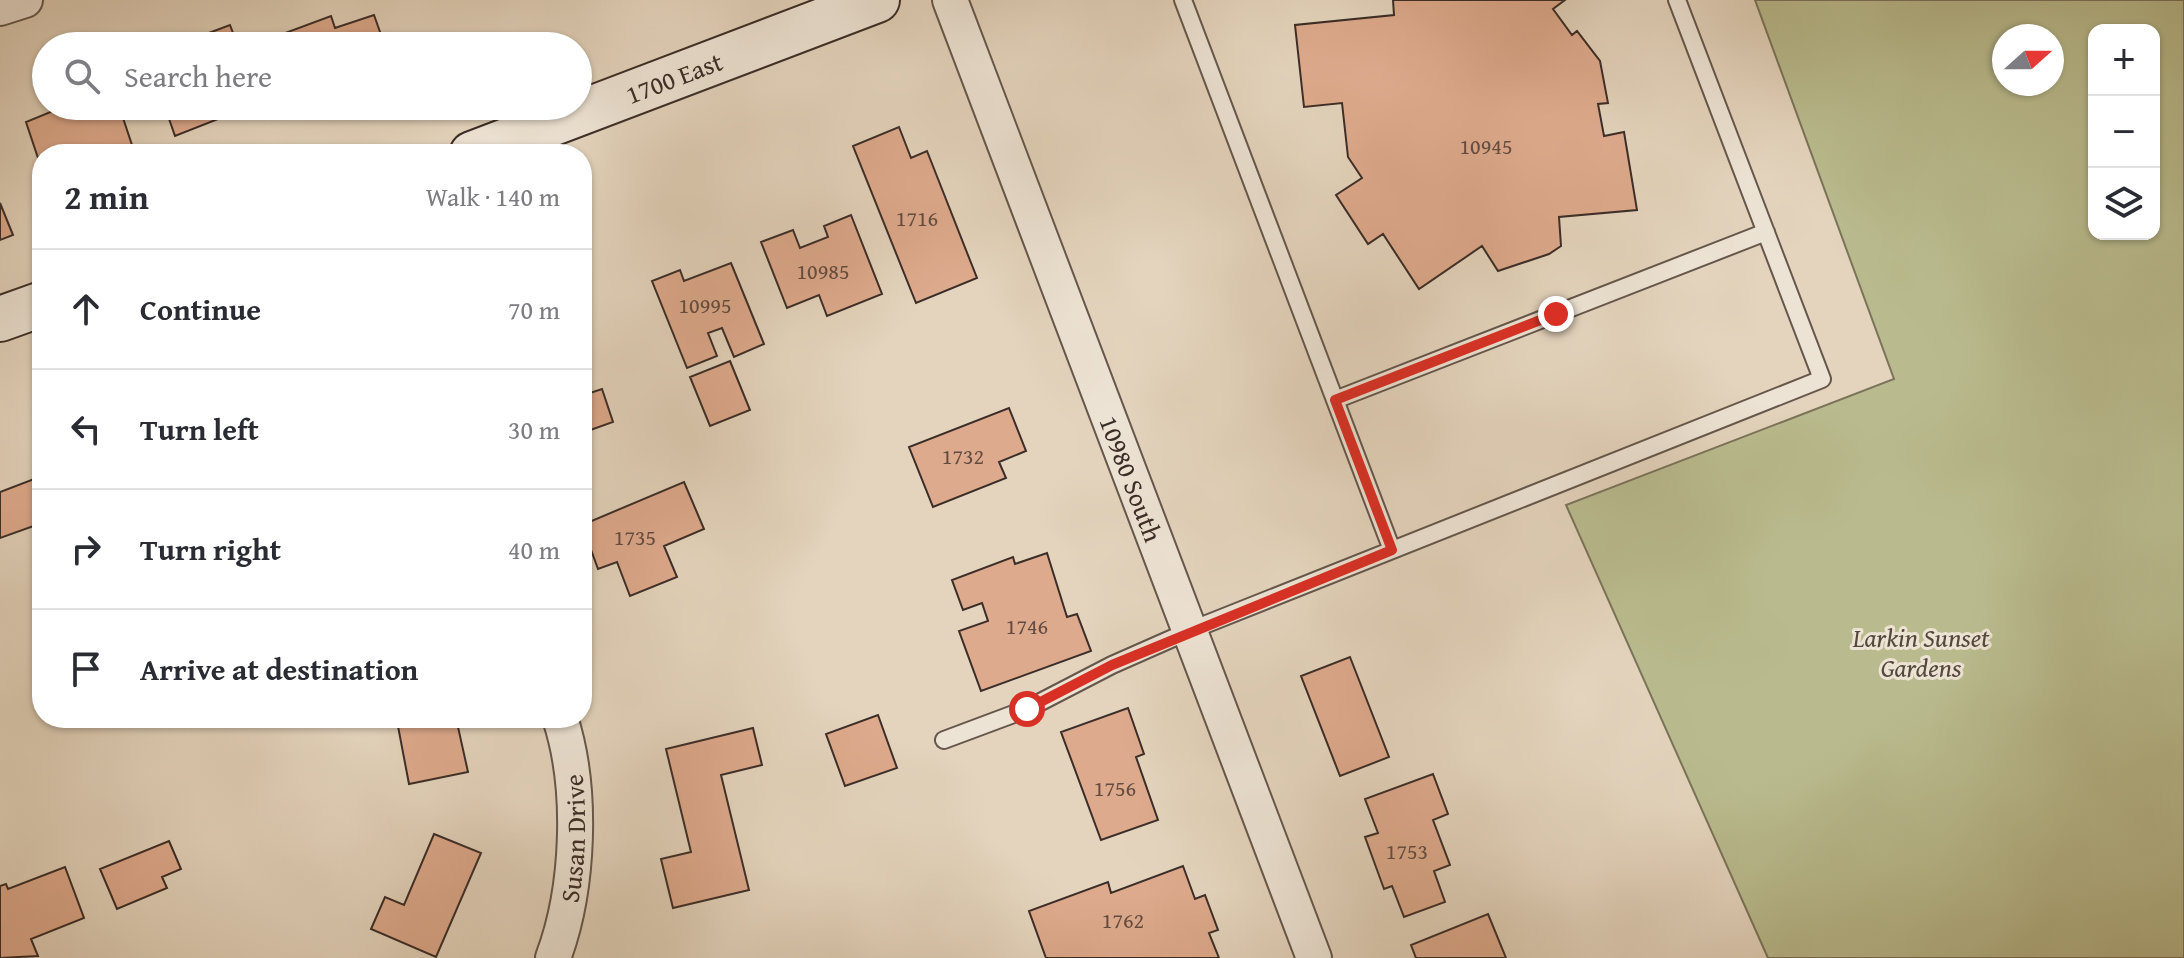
<!DOCTYPE html>
<meta charset="utf-8">
<style>
body{margin:0;font-family:"Gentium Book Plus",serif;background:#f7f7f7;color:#2b2b33}
.controls{position:absolute;right:24px;top:24px;display:grid;overflow:hidden;border-radius:16px;box-shadow:0 2px 6px #0004}
.controls button{width:72px;height:72px;display:grid;place-items:center;padding:0;border:0;border-bottom:2px solid #e1e1e2;background:#fff;color:#2b2b33;font:40px sans-serif}
.compass{position:absolute;left:1992px;top:24px;width:72px;height:72px;border-radius:50%;background:#fff;box-shadow:0 2px 6px #0004;rotate:69deg}
.stop{position:absolute;width:24px;height:24px;margin:-18px;border:6px solid #d93025;border-radius:50%;background:#fff}
.stop.end{background:#d93025;border-color:#fff;box-shadow:0 2px 8px #0008}
.list{margin:0;padding:0;list-style:none}
h2{display:flex;justify-content:space-between;align-items:center;height:104px;margin:0;padding:0 32px;font-size:34px}
h2 small{font-size:26px;font-weight:400;color:#7c7c81}
.list li{display:grid;grid-template-columns:52px 1fr auto;gap:24px;align-items:center;box-sizing:border-box;height:120px;padding:0 32px;border-top:2px solid #e1e1e2}
.list b{display:block;font-size:30px;white-space:nowrap}
.list em{font-size:26px;font-style:normal;color:#7c7c81}
.icon{flex:none;width:44px;height:44px;fill:none;stroke:currentColor;stroke-width:2;stroke-linecap:round;stroke-linejoin:round}
.map{position:relative;flex:none;width:2184px;height:958px;overflow:hidden}
.search{position:absolute;background:#fff;box-shadow:0 2px 6px #0004;left:32px;top:32px;width:560px;height:88px;display:flex;align-items:center;gap:20px;box-sizing:border-box;padding:0 28px;border-radius:44px;color:#7c7c81;font-size:30px}
.panel{position:absolute;background:#fff;box-shadow:0 2px 6px #0004;left:32px;top:144px;width:560px;height:584px;border-radius:32px}
.map>svg:first-child{display:block}
.green{fill:#b9bb8e;stroke:#7a745a;stroke-width:2;fill-rule:evenodd}
.building{fill:#deaa8d;stroke:#3b2d27;stroke-width:2}
.lines{fill:none;stroke-linecap:round;stroke-linejoin:round}
.service-casing{stroke:#65574c;stroke-width:20}
.minor-casing{stroke:#65574c;stroke-width:38}
.secondary-casing{stroke:#3b2d27;stroke-width:48}
.service{stroke:#ede3d4;stroke-width:16}
.minor{stroke:#ede3d4;stroke-width:34}
.secondary{stroke:#ede3d4;stroke-width:44}
.route{stroke:#d93025;stroke-width:10}
.labels{text-anchor:middle;dominant-baseline:central;stroke-width:6;stroke-linejoin:round;paint-order:stroke}
.number-label{font-size:22px;fill:#644c40}
.street-label{font-size:26px;fill:#3b2d27;stroke:#ede3d4}
.park-label{font-size:26px;font-style:italic;fill:#54493c;stroke:#ede3d4}
</style>
<div class="map">
<svg width="2184" height="958" viewBox="0 0 2184 958">
<rect width="100%" height="100%" fill="#e4d4bd"/>
<filter id="stains"><feTurbulence type="fractalNoise" baseFrequency=".0025" numOctaves="4"/><feColorMatrix values="0 0 0 0 .2 0 0 0 0 .09 0 0 0 0 .02 0 0 0 .5 -.17"/></filter>
<radialGradient id="worn" r=".72"><stop offset=".6" stop-color="#630" stop-opacity="0"/><stop offset="1" stop-color="#630" stop-opacity=".3"/></radialGradient>
<!-- green -->
<path class="green" d="M1755,0H2184V958H1768L1566,505L1894,379ZM2094,30H2154V234H2094ZM2004,36H2052V84H2004Z"/>
<!-- building -->
<path class="building" d="M1393,0H1565L1553,9L1572,35L1577,31L1600,61L1608,103L1598,104L1604,136L1624,132L1637,210L1559,217L1561,246L1549,254L1498,271L1482,246L1419,289L1383,234L1368,244L1336,195L1362,178L1348,157L1342,103L1304,107L1295,25L1394,15Z
M374,15L385,46H281L277,36L331,16L335,28Z
M230,25L238,46H174Z
M65,106H119L135,154H42V170L26,122Z
M150,106H239L241,110L175,136L167,113L155,117Z
M899,127L911,158L927,151L977,278L916,303L853,146Z
M0,203L13,235L0,240Z
M851,215L882,294L827,316L819,295L787,308L761,242L793,230L800,248L828,237L824,226Z
M731,263L764,344L734,357L722,328L708,333L717,356L687,368L652,281L680,270L684,281Z
M730,361L750,410L710,426L690,377Z
M582,370L590,393L602,389L613,422L582,433Z
M1009,408L1026,451L999,462L1006,478L933,507L909,447Z
M34,479L42,502V523L0,538V492Z
M684,482L704,529L664,546L677,577L630,596L617,562L598,569L582,525Z
M1047,553L1067,617L1077,614L1091,651L981,691L959,631L988,621L982,603L963,610L952,580L1013,557L1015,564Z
M1350,657L1389,757L1340,776L1301,676Z
M1128,708L1144,754L1136,757L1158,820L1101,840L1061,732Z
M878,715L897,768L845,786L826,734Z
M410,718H456L468,772L409,784L397,721Z
M753,728L762,765L721,775L749,890L673,908L661,859L691,852L666,749Z
M1433,774L1448,814L1433,820L1450,865L1434,871L1445,902L1404,917L1392,886L1384,889L1365,837L1378,833L1365,799Z
M434,834L481,853L436,957L371,929L385,897L404,905Z
M169,841L181,869L162,877L167,888L117,909L100,869Z
M1183,866L1195,899L1205,895L1218,930L1209,933L1219,958H1046L1029,911L1108,882L1111,893Z
M65,867L84,918L31,939L38,956L0,958V886L6,884L8,889Z
M1488,914L1506,958H1416L1411,945Z"/>
<g class="lines">
<defs>
<path id="service" d="M1183,0L1392,550
M1335,400L1766,232
M944,740L1027,709L1112,665L1189,631L1822,379L1677,0"/>
<g id="minor">
<path id="s1" d="M950,0L1314,958"/>
<path d="M0,8L25,0"/>
<path id="s2" d="M553,958C579,889 583,788 560,718"/>
</g>
<g id="secondary">
<path id="s3" d="M472,154L877,0"/>
<path d="M0,319L42,304"/>
</g>
</defs>
<!-- service casing -->
<use href="#service" class="service-casing"/>
<!-- minor casing -->
<use href="#minor" class="minor-casing"/>
<!-- secondary casing -->
<use href="#secondary" class="secondary-casing"/>
<!-- service -->
<use href="#service" class="service"/>
<!-- minor -->
<use href="#minor" class="minor"/>
<!-- secondary -->
<use href="#secondary" class="secondary"/>
</g>
<g class="lines">
<!-- route -->
<path class="route" d="M1027,709L1112,665L1392,550L1335,400L1556,314"/>
</g>
<g class="labels">
<!-- number labels -->
<g class="number-label">
<text x="1486" y="146">10945</text>
<text x="917" y="218">1716</text>
<text x="823" y="271">10985</text>
<text x="705" y="305">10995</text>
<text x="963" y="456">1732</text>
<text x="635" y="537">1735</text>
<text x="1027" y="626">1746</text>
<text x="1115" y="788">1756</text>
<text x="1407" y="851">1753</text>
<text x="1123" y="920">1762</text>
</g>
<!-- street labels -->
<g class="street-label">
<text stroke="none"><textPath href="#s3" startOffset="216">1700 East</textPath></text>
<text stroke="none"><textPath href="#s1" startOffset="512">10980 South</textPath></text>
<text stroke="none"><textPath href="#s2" startOffset="122">Susan Drive</textPath></text>
</g>
<!-- park labels -->
<g class="park-label">
<text x="1921" y="637">Larkin Sunset<tspan x="1921" dy="30">Gardens</tspan></text>
</g>
</g>
<rect width="100%" height="100%" filter="url(#stains)"/>
<rect width="100%" height="100%" fill="url(#worn)"/>
</svg>
<div class="controls">
<button>+</button>
<button>−</button>
<button><svg class="icon" aria-label="layers" viewBox="0 0 24 24"><path d="M12 4l9 5-9 5-9-5zM3 14l9 5 9-5"/></svg></button>
</div>
<svg class="compass" viewBox="-18 -18 36 36"><path d="M0-13l5 13h-10z" fill="#e53935"/><path d="M0 13l5-13h-10z" fill="#7c7c81"/></svg>
<div class="stop" style="left:1027px;top:709px"></div>
<div class="stop end" style="left:1556px;top:314px"></div>
<div class="search"><svg class="icon" aria-label="search" viewBox="0 0 24 24"><circle cx="10" cy="10" r="6"/><path d="M15 15l6 6"/></svg>Search here</div>
<section class="panel">
<h2>2 min<small>Walk · 140 m</small></h2>
<ul class="list">
<li><svg class="icon" aria-label="ahead" viewBox="0 0 24 24"><path d="M12 20V5M6 11l6-6 6 6"/></svg><div><b>Continue</b></div><em>70 m</em></li>
<li><svg class="icon" aria-label="left" viewBox="0 0 24 24"><path d="M17 20v-9H6M10 6l-5 5 5 5"/></svg><div><b>Turn left</b></div><em>30 m</em></li>
<li><svg class="icon" aria-label="right" viewBox="0 0 24 24"><path d="M7 20v-9h11M14 6l5 5-5 5"/></svg><div><b>Turn right</b></div><em>40 m</em></li>
<li><svg class="icon" aria-label="arrive" viewBox="0 0 24 24"><path d="M6 21V4h12l-3 4 3 4H6"/></svg><div><b>Arrive at destination</b></div></li>
</ul>
</section>
</div>
